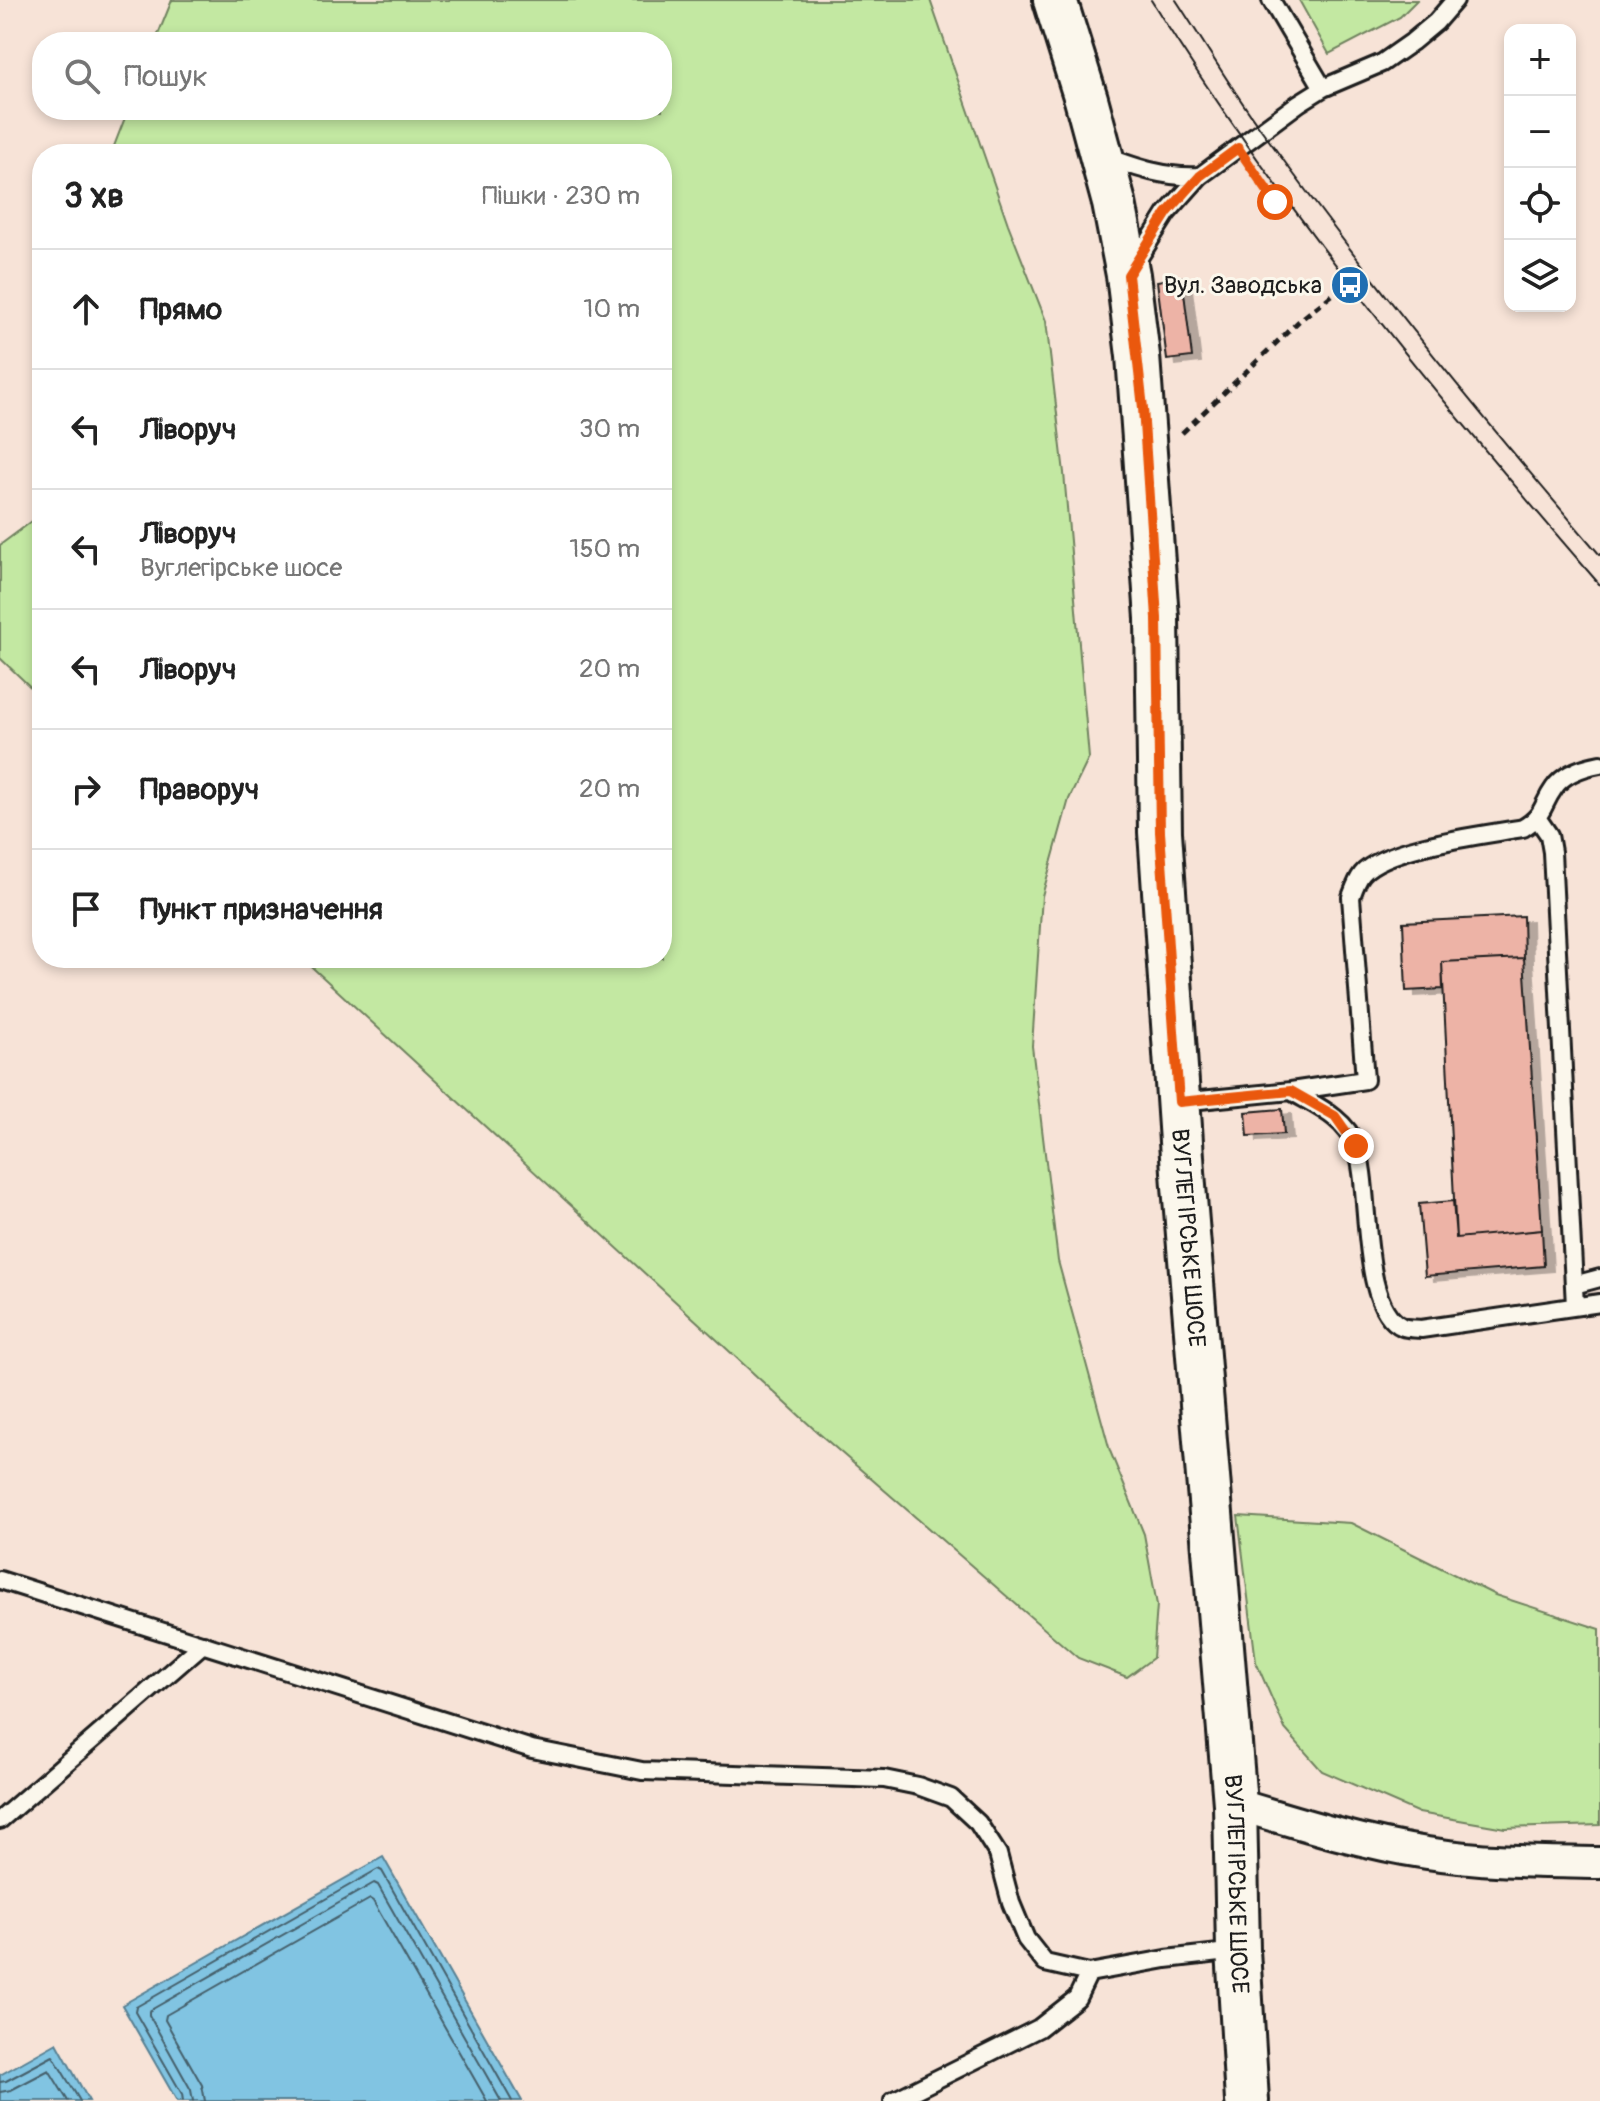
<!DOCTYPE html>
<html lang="uk">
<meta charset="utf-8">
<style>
body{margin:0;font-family:Pangolin,sans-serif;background:#f2f2f2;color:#222}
.controls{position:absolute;right:24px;top:24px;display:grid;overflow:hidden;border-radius:16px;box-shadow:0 4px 12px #0003}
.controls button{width:72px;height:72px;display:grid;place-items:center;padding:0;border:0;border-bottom:2px solid #e0e0e0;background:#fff;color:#222;font:40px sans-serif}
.stop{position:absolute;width:24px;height:24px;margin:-18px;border:6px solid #ea580c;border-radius:50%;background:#fff}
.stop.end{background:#ea580c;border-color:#fff;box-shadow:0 2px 8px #0008}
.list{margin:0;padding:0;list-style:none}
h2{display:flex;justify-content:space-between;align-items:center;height:104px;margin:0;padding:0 32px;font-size:34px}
h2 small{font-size:26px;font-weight:400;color:#767676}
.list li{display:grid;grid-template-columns:52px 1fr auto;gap:24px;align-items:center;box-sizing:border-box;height:120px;padding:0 32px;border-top:2px solid #e0e0e0}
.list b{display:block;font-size:30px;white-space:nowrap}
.list p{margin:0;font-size:26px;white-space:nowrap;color:#767676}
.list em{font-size:26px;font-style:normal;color:#767676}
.icon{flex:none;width:44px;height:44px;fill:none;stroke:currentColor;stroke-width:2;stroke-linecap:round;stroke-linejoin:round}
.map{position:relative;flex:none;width:1600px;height:2101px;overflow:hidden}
.search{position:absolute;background:#fff;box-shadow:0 4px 12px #0003;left:32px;top:32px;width:640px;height:88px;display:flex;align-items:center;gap:20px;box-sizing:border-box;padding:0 28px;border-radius:32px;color:#767676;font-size:30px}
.panel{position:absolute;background:#fff;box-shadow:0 4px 12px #0003;left:32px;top:144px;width:640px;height:824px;border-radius:32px}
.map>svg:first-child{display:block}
.green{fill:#c3e8a2;stroke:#70825f;stroke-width:2}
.water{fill:#81c4e2;stroke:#598193;stroke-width:2}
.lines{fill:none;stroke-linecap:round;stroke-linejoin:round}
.shore{stroke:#445f6b;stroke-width:2}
.building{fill:#edb3a6;stroke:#1c1c1c;stroke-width:2;filter:url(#shadow)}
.lane-casing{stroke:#1c1c1c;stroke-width:22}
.street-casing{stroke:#1c1c1c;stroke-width:36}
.secondary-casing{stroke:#1c1c1c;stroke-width:48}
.path{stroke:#1c1c1c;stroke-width:5;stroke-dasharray:8 6;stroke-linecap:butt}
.lane{stroke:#fbf7ec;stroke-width:16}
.street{stroke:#fbf7ec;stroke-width:30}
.secondary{stroke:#fbf7ec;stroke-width:42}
.tram{stroke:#1c1c1c;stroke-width:2}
.route{stroke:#ea580c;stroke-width:10}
.labels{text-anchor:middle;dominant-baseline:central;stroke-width:6;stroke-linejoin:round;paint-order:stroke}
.poi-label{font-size:24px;fill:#1c1c1c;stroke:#fbf7ec;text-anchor:end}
.street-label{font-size:24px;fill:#1c1c1c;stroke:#fbf7ec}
</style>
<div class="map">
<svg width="1600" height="2101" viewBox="0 0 1600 2101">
<defs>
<filter id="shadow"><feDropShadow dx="9" dy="5" stdDeviation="0" flood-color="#0004"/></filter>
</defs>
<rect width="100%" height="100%" fill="#f7e3d7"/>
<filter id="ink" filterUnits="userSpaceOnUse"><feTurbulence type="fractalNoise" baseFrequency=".0125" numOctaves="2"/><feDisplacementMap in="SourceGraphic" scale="16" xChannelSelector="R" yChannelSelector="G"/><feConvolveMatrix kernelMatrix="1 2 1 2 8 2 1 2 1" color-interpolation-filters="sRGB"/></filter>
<g filter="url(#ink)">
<!-- green -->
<path class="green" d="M172,0H930L1008,224L1046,321L1064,473L1089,758L1069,799L1042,896L1032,1046L1058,1261L1110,1451L1144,1534L1157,1605L1153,1658L1127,1677L1078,1658L815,1430L302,958H662V154H111L128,110H662V42H155Z
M1299,0H1417L1400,17L1329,54Z
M42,518V698L0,658V545L35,519Z
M1238,1516L1351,1523L1495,1595L1600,1629V1825L1505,1828L1419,1813L1322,1771L1285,1729L1256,1662Z"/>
<!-- water -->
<path class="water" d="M383,1857L522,2101H177L122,2005Z
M57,2043L89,2101H0V2075Z"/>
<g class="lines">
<!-- shore -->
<path class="shore" d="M0,2082L6,2081L53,2056L80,2101
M0,2092L11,2090L49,2070L68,2101
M183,2101L182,2094L135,2012L136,2007L378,1869L382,1871L512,2101
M193,2101L191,2090L149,2015V2011L374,1883L378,1885L501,2101
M205,2101L202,2085L165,2020L166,2015L370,1899L373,1901L487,2101"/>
</g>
<!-- building -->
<path class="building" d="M1182,277L1192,357L1167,360L1157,281Z
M1523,916L1524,958L1442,962L1443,989L1406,991L1403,922Z
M1524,958L1542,1230L1456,1238L1442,962Z
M1282,1109L1284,1134L1248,1136L1246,1112Z
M1453,1201L1456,1238L1542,1230L1544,1266L1425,1276L1419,1204Z"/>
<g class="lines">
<defs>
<path id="lane" d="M1271,0L1323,88
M1105,156C1137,168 1165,178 1200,176
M1133,267L1167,213L1200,176L1299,103L1323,88L1382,63L1412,42L1436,22L1455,0
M1538,819L1549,835L1552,852L1575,1306
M1291,1091C1316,1106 1345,1117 1356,1146C1372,1185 1358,1308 1403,1327C1408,1329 1416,1328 1421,1329L1600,1303
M1180,1102L1291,1091L1365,1080L1351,897C1354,889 1357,880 1362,874C1386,846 1485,835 1523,828C1545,815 1541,806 1554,788C1564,773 1584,767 1600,764
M1574,1285L1600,1278
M0,1580L532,1749L642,1771L884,1779L918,1786L951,1798L978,1823L998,1854L1011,1903L1026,1939L1045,1963L1089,1973L1166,1959L1237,1951
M0,1820L203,1644
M893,2101L1039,2028L1077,1998L1089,1973"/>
<path id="street" d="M1235,1804C1298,1823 1362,1843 1427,1853C1484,1862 1543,1862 1600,1863"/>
<g id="secondary">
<path id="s1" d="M1055,0L1086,99L1114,203L1128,275L1138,356L1157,618L1160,832L1184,1186L1235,1804L1238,1950L1247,2101"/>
</g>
</defs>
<!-- lane casing -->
<use href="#lane" class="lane-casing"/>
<!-- street casing -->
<use href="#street" class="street-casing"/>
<!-- secondary casing -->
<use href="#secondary" class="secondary-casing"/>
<!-- path -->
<path class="path" d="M1253,170L1275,202
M1182,433L1299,321L1337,291"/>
<!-- lane -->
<use href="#lane" class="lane"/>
<!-- street -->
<use href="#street" class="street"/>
<!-- secondary -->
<use href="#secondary" class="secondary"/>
<!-- tram -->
<path class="tram" d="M1151,0C1281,209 1439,399 1600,585
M1176,0C1205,44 1232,90 1263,132C1368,278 1482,418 1600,555"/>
</g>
</g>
<g class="lines" filter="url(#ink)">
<!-- route -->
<path class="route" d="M1275,202L1238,148L1200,176L1167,213L1128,275L1143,408L1157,618L1160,832L1179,1102L1291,1091L1335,1116L1356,1146"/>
</g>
<!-- icons -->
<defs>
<symbol id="bus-disc" viewBox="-11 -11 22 22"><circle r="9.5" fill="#1f6fb2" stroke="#fbf7ec"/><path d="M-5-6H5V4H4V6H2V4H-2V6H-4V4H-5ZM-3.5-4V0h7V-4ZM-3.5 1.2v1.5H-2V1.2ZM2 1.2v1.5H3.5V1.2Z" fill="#fff"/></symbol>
</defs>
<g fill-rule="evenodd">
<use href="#bus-disc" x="1328" y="263" width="44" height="44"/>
</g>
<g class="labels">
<!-- poi labels -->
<g class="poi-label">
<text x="1322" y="285">Вул. Заводська</text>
</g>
<!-- street labels -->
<g class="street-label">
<text stroke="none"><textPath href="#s1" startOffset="1250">ВУГЛЕГІРСЬКЕ ШОСЕ</textPath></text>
<text stroke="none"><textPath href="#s1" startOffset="1898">ВУГЛЕГІРСЬКЕ ШОСЕ</textPath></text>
</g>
</g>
</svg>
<div class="controls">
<button>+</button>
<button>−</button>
<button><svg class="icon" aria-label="locate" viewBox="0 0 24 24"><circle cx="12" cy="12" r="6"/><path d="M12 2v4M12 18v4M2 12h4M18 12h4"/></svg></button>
<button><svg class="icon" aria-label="layers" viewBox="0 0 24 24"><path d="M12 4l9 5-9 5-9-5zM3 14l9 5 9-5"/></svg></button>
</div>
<div class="stop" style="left:1275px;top:202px"></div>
<div class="stop end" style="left:1356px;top:1146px"></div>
<div class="search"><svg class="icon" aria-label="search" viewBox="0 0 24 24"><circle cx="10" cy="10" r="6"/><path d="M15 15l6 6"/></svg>Пошук</div>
<section class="panel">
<h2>3 хв<small>Пішки · 230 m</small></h2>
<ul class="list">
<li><svg class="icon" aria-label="ahead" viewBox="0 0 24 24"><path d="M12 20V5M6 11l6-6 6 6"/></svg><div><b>Прямо</b></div><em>10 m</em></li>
<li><svg class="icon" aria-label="left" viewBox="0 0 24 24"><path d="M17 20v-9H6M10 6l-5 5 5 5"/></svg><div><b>Ліворуч</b></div><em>30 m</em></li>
<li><svg class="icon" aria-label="left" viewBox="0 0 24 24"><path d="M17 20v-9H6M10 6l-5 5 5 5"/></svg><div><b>Ліворуч</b><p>Вуглегірське шосе</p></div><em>150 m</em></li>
<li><svg class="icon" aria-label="left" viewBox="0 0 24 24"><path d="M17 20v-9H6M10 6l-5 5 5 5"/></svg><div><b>Ліворуч</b></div><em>20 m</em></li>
<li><svg class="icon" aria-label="right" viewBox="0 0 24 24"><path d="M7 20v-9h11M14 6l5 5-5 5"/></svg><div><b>Праворуч</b></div><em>20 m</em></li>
<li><svg class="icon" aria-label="arrive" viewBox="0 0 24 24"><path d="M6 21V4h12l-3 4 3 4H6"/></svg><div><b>Пункт призначення</b></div></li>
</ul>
</section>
</div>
